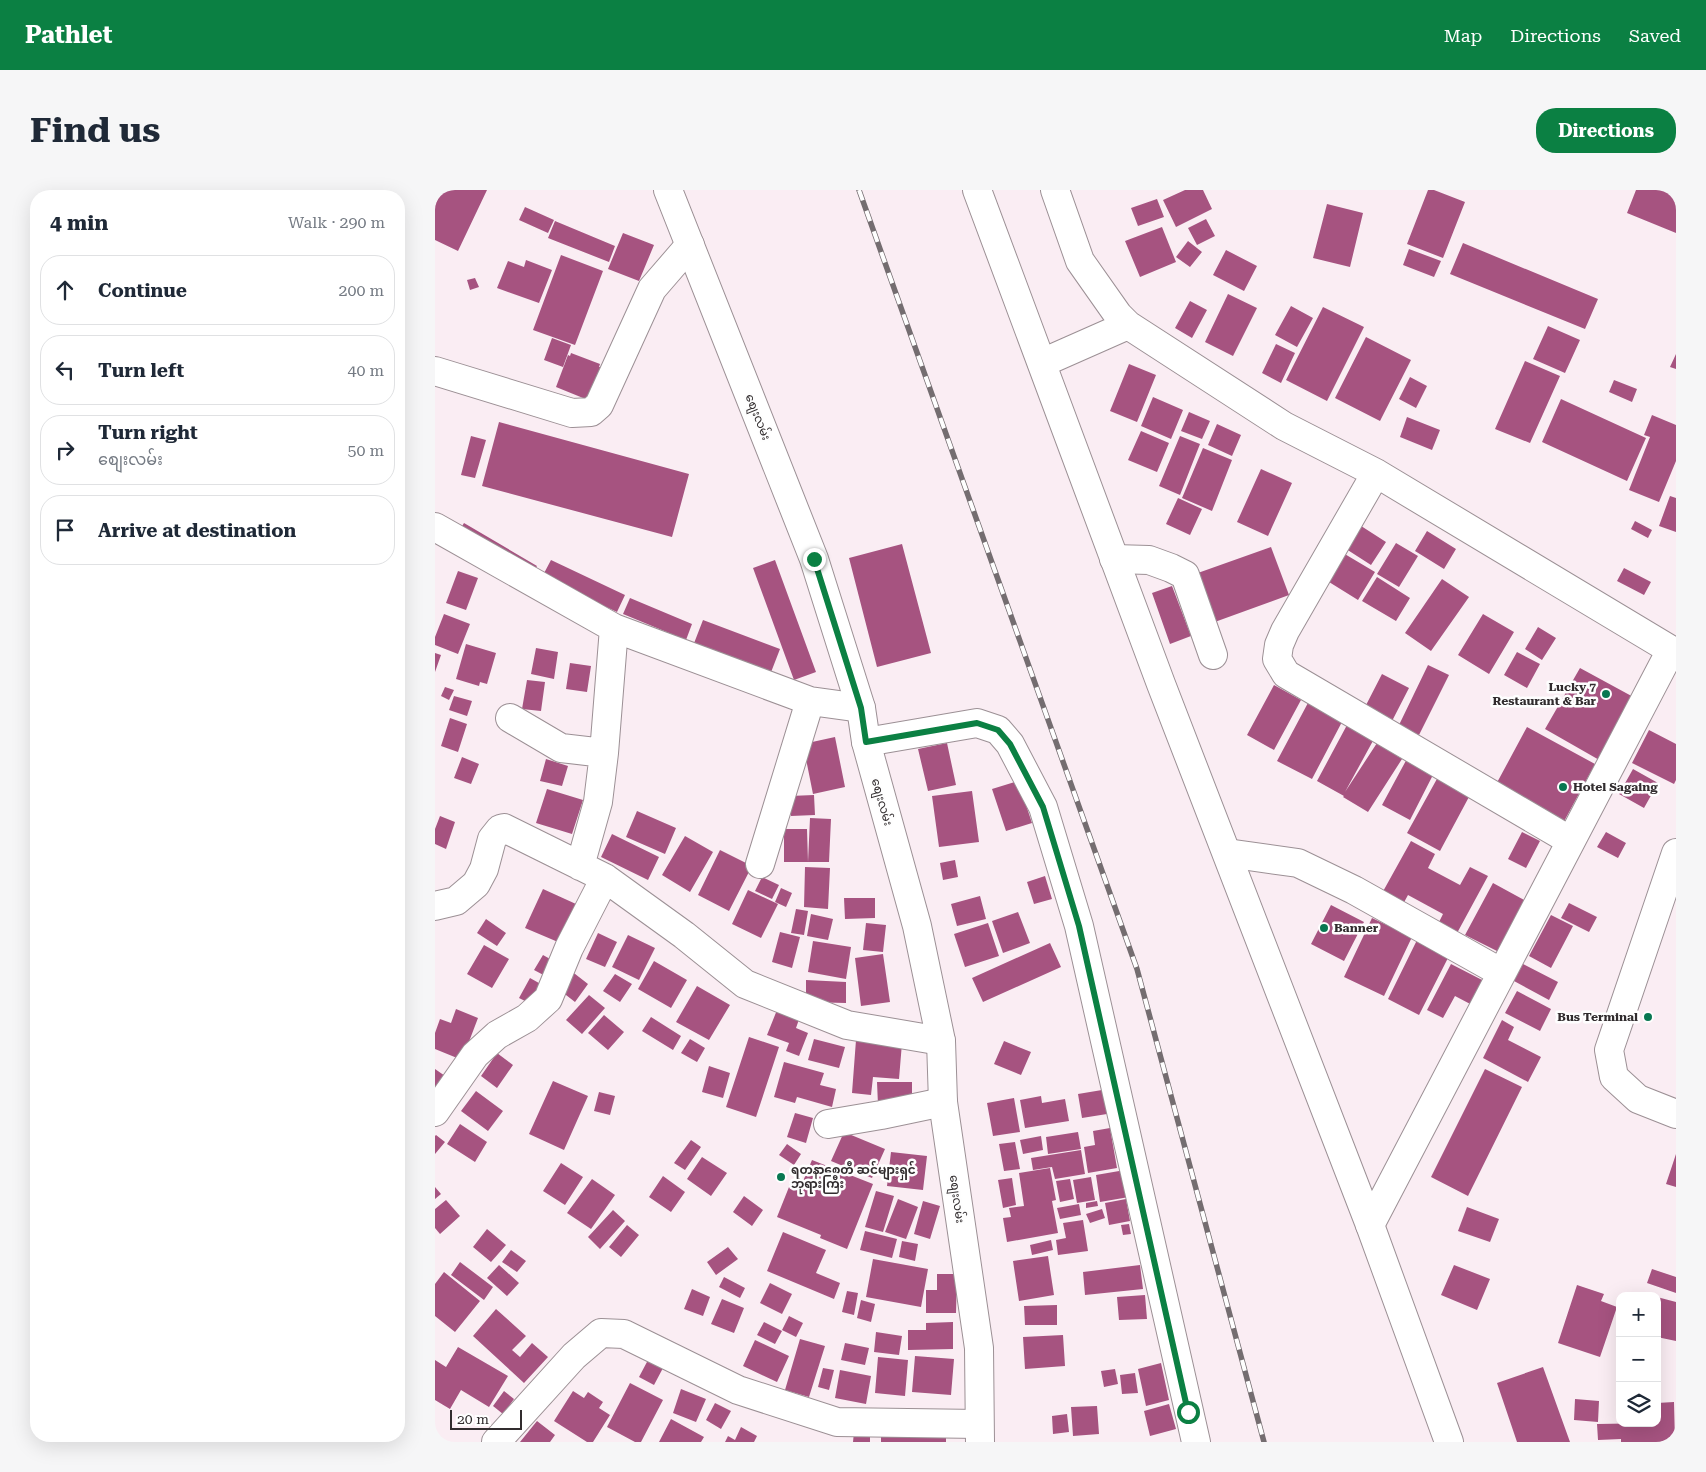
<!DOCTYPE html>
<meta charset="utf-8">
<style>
body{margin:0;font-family:"Roboto Serif","Noto Sans Myanmar",serif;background:#f6f6f7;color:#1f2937}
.controls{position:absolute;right:15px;bottom:15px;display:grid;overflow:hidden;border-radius:10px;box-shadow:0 5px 20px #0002}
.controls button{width:45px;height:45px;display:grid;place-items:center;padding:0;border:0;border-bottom:1px solid #e0e1e3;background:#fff;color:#1f2937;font:25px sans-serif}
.scale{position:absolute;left:15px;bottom:12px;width:72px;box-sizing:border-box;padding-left:5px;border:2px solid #312c2e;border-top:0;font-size:14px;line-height:18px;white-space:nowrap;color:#312c2e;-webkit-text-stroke:4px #fefefe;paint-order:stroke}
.stop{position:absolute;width:15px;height:15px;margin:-11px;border:4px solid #0b8043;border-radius:50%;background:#fff}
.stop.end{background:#0b8043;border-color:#fff;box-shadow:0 1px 5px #0008}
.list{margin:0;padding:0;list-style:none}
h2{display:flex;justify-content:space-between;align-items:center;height:65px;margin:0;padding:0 20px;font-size:21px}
h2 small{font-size:16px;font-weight:400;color:#747a83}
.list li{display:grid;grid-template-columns:32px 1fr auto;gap:15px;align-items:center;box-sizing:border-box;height:70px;margin:0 10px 10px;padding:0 10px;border:1px solid #e0e1e3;border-radius:20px}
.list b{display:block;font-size:19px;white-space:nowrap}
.list p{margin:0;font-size:16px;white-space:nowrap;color:#747a83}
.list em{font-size:16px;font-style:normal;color:#747a83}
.icon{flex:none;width:28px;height:28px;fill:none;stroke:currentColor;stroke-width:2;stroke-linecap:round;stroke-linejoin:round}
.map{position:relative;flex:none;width:1241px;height:1252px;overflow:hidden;border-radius:20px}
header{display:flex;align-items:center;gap:30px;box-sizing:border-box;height:70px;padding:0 25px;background:#0b8043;color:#fff}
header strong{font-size:24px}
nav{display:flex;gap:28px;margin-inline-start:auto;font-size:18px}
.intro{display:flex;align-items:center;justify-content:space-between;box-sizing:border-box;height:120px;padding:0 30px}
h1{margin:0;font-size:35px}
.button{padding:12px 22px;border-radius:20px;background:#0b8043;color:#fff;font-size:18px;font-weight:700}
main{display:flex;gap:30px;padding:0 30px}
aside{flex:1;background:#fff;border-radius:20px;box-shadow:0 5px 20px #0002}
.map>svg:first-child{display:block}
.building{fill:#a65380}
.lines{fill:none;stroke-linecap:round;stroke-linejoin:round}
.minor-casing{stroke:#9c9095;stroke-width:30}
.major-casing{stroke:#9c9095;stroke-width:30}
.highway-casing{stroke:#9c9095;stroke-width:30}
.minor{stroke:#fff;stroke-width:28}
.major{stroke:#fff;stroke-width:28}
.highway{stroke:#fff;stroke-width:28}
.rail-casing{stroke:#746d70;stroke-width:5.5}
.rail{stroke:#fefefe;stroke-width:4;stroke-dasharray:11;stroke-linecap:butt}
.route{stroke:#0b8043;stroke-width:6}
.poi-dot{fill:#087751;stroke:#fefefe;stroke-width:2}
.labels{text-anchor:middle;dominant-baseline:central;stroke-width:5;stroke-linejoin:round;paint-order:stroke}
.street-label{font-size:12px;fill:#312c2e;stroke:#fefefe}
.poi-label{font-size:12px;font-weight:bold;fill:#312c2e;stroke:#fefefe;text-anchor:start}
</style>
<header>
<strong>Pathlet</strong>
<nav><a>Map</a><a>Directions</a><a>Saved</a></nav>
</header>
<div class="intro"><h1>Find us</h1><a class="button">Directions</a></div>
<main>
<aside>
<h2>4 min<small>Walk · 290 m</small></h2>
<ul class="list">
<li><svg class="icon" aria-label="ahead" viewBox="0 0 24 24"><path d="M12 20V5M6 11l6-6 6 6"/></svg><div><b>Continue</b></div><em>200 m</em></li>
<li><svg class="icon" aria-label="left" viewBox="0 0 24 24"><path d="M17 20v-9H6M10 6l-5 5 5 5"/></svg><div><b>Turn left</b></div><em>40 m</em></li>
<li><svg class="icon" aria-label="right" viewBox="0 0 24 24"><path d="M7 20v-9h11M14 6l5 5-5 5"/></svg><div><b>Turn right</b><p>စျေးလမ်း</p></div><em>50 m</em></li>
<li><svg class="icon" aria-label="arrive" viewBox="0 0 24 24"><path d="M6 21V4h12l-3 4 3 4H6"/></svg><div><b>Arrive at destination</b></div></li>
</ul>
</aside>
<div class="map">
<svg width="1241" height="1252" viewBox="0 0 1241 1252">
<rect width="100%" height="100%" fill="#faedf3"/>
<!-- building -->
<path class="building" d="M7,0H52L23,61L0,50V15Z
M750,0H768L777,19L741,37L728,10Z
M993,0H999L1030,12L1008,68L972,54Z
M1201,0H1229L1241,5V43L1192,23Z
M722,9L729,27L703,36L696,18Z
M892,14L928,23L915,77L878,68Z
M90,17L119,30L113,43L84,30Z
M771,29L780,46L762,55L753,38Z
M120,31L180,56L174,72L113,48Z
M727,37L741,72L705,87L690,51Z
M188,43L219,55L204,91L173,79Z
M753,51L767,62L755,77L741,67Z
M1028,53L1163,109L1150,139L1015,84Z
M974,59L1006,71L999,87L968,75Z
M791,60L822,76L809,101L778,85Z
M126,65L168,81L140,155L98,140Z
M91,70L117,80L104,113L62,98L73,71L89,77Z
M40,88L44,97L35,100L32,90Z
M793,104L822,118L798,166L770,152Z
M755,111L772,120L757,148L740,138Z
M856,116L878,128L862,157L840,145Z
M888,117L929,137L892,211L851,190Z
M1113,136L1145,150L1130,183L1098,169Z
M931,147L976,170L945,231L900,208Z
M117,148L136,155L128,177L109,170Z
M841,154L860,163L846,193L827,183Z
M136,163L165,174L164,177H166L153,210L121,197L133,165L135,166Z
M1241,164V179L1235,177Z
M1090,171L1125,186L1095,253L1060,239Z
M694,174L721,185L702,232L675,221Z
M975,187L992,196L981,218L964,209Z
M1179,190L1202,199L1197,212L1174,202Z
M718,207L748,220L736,249L706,236Z
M1126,209L1211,248L1192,291L1107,252Z
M754,222L775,231L767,249L746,241Z
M1217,225L1241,235V271L1224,312L1194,300L1215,247L1209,245Z
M972,227L1005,240L997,260L965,247Z
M64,232L254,284L237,347L47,296Z
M782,234L806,245L797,266L773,255Z
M706,241L734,253L722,282L693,270Z
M36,246L51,250L40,288L26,285Z
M745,246L765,254L745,305L724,296Z
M768,258L797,270L777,321L747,308Z
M826,279L857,293L833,346L802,332Z
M1235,306L1241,308V342L1224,336Z
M743,308L767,319L755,345L731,334Z
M1200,331L1217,340L1213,348L1196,339Z
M29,333L102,376L94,389L21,346Z
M923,334L951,352L936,375L908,357Z
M992,341L1021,359L1009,379L980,361Z
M961,353L983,366L964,397L942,384Z
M467,354L496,463L442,477L414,368Z
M836,357L854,405L777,433L760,384Z
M903,360L940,382L923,410L886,387Z
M116,370L190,405L182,422L107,387Z
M340,370L381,482L359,490L318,378Z
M1189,378L1216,392L1209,405L1182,391Z
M23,381L43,388L31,420L11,413Z
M942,387L975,408L961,431L927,411Z
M1007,389L1034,407L996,461L970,443Z
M737,396L756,446L735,454L717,403Z
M195,408L257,434L251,450L188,424Z
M9,424L35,434L23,464L0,455V447Z
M1048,424L1079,442L1054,484L1023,465Z
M268,430L345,459L333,490L256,461Z
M1103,437L1121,448L1107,470L1090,459Z
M31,454L61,463L52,494L45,492L44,496L21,489Z
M101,458L123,462L119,489L96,484Z
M1082,462L1105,474L1092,498L1069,485Z
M0,463L6,465L0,482Z
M135,473L156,476L152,502L131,499Z
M993,475L1014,485L984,545L964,535Z
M1145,478L1202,509L1166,571L1110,539Z
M947,484L974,498L956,533L929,519Z
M92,490L110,492L106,521L87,519Z
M839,495L866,510L839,560L812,545Z
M10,497L19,500L14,510L6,506Z
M19,506L37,511L32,526L14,520Z
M874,511L908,530L877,589L842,571Z
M15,528L32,534L23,562L6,556Z
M912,535L939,549L910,602L942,553L967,569L933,622L908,607L909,606L882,591Z
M1092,537L1160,574L1126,637L1058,600Z
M1214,540L1241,554V590L1239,594L1197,573Z
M400,547L410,597L378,604L368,554Z
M512,553L521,595L493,601L483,559Z
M974,565L1001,579L975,630L947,615Z
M27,567L44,574L36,594L19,588Z
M111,569L133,576L127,596L105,591Z
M1198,579L1223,593L1209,618L1184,604Z
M1003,587L1035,605L1005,661L972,643Z
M583,591L597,633L571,641L557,599Z
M112,599L148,610L137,644L101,633Z
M537,601L544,652L504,657L497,606Z
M379,605L380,625L356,626L355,606Z
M202,621L241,638L230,664L191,647Z
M5,626L20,632L11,659L0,654V639Z
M375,628L396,629L394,672H373Z
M349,639H372L373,672H349Z
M1087,642L1105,651L1091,678L1073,669Z
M1171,642L1191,653L1183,668L1162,657Z
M177,644L224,667L213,690L166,667Z
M250,646L278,662L255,702L227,685Z
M976,651L1000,664L993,678L1025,695L1035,677L1053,686L1021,745L1003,734L1008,724L973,705L967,716L946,705Z
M285,660L317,676L294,721L263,705Z
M520,670L523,687L508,690L505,673Z
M370,677L395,678L393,719L369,717Z
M610,686L617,709L599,714L592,692Z
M327,687L344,695L337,709L320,701Z
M1058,693L1093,712L1066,763L1030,745Z
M346,698L357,703L351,717L340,712Z
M108,699L141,714L123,752L90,738Z
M313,700L343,714L326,748L297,734Z
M545,706L551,729L522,736L516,714Z
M409,708H440V728L410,729Z
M1134,713L1162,727L1154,742L1126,728Z
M896,715L929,732L909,771L876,754Z
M361,719L373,721L369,745L356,743Z
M583,722L595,753L568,763L557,731Z
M376,724L398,729L393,750L372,746Z
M1116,725L1138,736L1116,778L1094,766Z
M937,728L977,747L949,806L909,787Z
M51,729L71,743L62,756L42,743Z
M431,733L451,735L448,762L428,760Z
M553,733L564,766L530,777L519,744Z
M345,742L365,747L357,778L337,772Z
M163,743L182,752L170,777L151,769Z
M193,745L220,758L204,790L177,777Z
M983,748L1015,764L984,825L953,809Z
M378,751L416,757L411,789L373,782Z
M615,753L626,777L548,812L537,788Z
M49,755L74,769L57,798L32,784Z
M448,764L455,812L426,816L420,768Z
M108,765L124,774L116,789L99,780Z
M219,771L252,790L236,818L203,799Z
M1016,774L1051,792L1039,816L1020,806L1008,828L992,820Z
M1088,774L1123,792L1114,810L1079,791Z
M135,780L153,794L140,812L122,798Z
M180,784L197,794L185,812L168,801Z
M95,788L111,797L100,816L84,808Z
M371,790L411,792V813L371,812Z
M262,796L295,815L274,850L241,832Z
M1082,801L1116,819L1105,841L1070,823Z
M154,805L170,818L147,844L131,830Z
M346,810L368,818L361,838L373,843L364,866L351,861L354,853L332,845Z
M21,819L43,828L27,870L0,859V843L5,829L16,833Z
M169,825L189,842L173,860L153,843Z
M216,827L246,846L238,860L207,841Z
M1067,830L1079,837L1073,850L1106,867L1093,892L1048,868Z
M314,847L344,857L321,927L291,917Z
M255,849L270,858L262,872L246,863Z
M379,849L410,857L404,878L373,870Z
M421,850L467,853L464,889L438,887L436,905L417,903Z
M569,851L596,862L586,885L559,874Z
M62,863L78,875L62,898L46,886Z
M349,872L389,883L385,895L401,899L397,917L362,907L360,913L339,907Z
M274,876L295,883L288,908L267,902Z
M0,879L13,888L0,908Z
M1050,879L1087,897L1033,1006L996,987Z
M118,891L153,906L129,960L94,944Z
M442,892H477V914L443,915Z
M667,900L672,924L647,928L643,904Z
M41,901L68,921L53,941L26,921Z
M164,902L180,906L175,925L159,921Z
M606,906L607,913L630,909L634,931L590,938L585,910Z
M579,908L585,942L558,946L552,913Z
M360,923L378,928L371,953L352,947Z
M25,934L52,952L40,972L12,954Z
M675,938L682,978L653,983L649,957L660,955L658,941Z
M409,942L450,959L437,988L396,971Z
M643,942L646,959L613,964L611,947Z
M1,945L10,952L0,964V946Z
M606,946L608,960L588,964L585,950Z
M256,950L266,957L250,980L239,973Z
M580,952L585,979L569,981L564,954Z
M352,954L366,964L359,975L344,965Z
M646,960L650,984L620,989L617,977L598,980L596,968Z
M456,962L492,966L488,1000L452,996Z
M1241,964V997L1231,994Z
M267,967L292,983L276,1006L252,989Z
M377,970L438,994L412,1059L385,1048L386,1045L342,1027L356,992L366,996Z
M126,973L148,987L130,1015L108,1001Z
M615,978L621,1010L617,1011L623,1043L572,1052L568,1028L576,1027L574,1018L589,1016L584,983Z
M690,980L694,1007L665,1012L661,985Z
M228,986L250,1002L236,1022L214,1007Z
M656,987L660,1010L642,1013L638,990Z
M577,988L581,1015L568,1018L563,990Z
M157,989L180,1005L156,1039L132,1023Z
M635,989L639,1009L625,1012L621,991Z
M0,997L6,1004L0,1009Z
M441,1001L459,1006L448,1042L430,1037Z
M309,1006L328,1020L317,1036L298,1022Z
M463,1009L483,1017L471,1049L450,1042Z
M691,1009L695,1031L674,1035L670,1013Z
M11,1010L25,1026L5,1044L0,1038V1019Z
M488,1011L505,1016L495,1049L479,1044Z
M662,1011L663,1016L651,1018V1013Z
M644,1014L646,1025L625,1029L622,1018Z
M1032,1017L1064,1029L1055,1052L1023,1041Z
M667,1019L670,1028L655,1033L651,1024Z
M178,1020L190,1031L165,1059L153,1047Z
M648,1030L653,1061L623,1065L621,1050L631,1048L628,1033Z
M694,1034L696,1044L688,1045L686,1035Z
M192,1035L204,1045L186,1067L174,1057Z
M52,1039L71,1055L56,1072L38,1057Z
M430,1041L462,1049L457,1068L425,1060Z
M348,1042L391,1060L381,1083L405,1093L399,1109L332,1081Z
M616,1050L618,1060L597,1065L595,1055Z
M467,1051L483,1054L480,1071L464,1067Z
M293,1057L303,1069L281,1085L272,1072Z
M76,1060L91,1071L82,1082L67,1072Z
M613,1066L619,1105L584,1111L578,1071Z
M438,1069L493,1079L486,1117L431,1107Z
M25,1072L58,1097L49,1110L16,1085Z
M64,1075L84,1093L72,1106L52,1088Z
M705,1075L708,1099L650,1105L648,1082Z
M1019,1075L1055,1089L1042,1120L1006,1105Z
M1217,1079L1241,1087V1103L1212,1093Z
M9,1082L45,1111L20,1142L0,1126V1094Z
M502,1084H522L521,1123H491V1100H502Z
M289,1087L310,1098L305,1108L284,1097Z
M335,1093L357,1104L347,1124L325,1113Z
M1142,1095L1169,1104L1166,1111L1182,1117L1165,1167L1123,1153Z
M257,1099L275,1107L268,1126L249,1119Z
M412,1101L423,1103L419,1125L407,1122Z
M710,1105L712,1129L684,1130L682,1107Z
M1222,1107L1241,1112V1151L1222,1147Z
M287,1109L309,1118L299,1143L276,1134Z
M426,1110L440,1114L436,1132L422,1128Z
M622,1115V1135H590L589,1116Z
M61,1119L91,1146L77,1160L85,1167L97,1153L113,1167L89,1193L38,1146Z
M354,1126L368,1133L361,1147L347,1140Z
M329,1132L347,1141L340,1154L322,1145Z
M518,1132V1159L473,1160V1140H491V1133Z
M441,1142L467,1146L464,1165L439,1162Z
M628,1145L630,1176L590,1179L588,1147Z
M365,1149L390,1156L374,1207L350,1200Z
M320,1150L354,1166L342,1192L308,1176Z
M410,1153L434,1158L430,1175L406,1170Z
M23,1157L73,1186L54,1217L26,1200L15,1219L0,1210V1170L11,1177Z
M480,1166L519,1169L516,1205L477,1202Z
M443,1167L473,1170L470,1206L440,1203Z
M213,1170L228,1178L219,1195L204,1187Z
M726,1173L734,1210L711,1216L703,1179Z
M1108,1177L1135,1252H1082L1062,1193Z
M388,1178L399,1180L394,1200L383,1197Z
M680,1179L683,1194L669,1197L666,1181Z
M405,1180L436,1186L431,1214L400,1208Z
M700,1183L703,1203L687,1204L685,1185Z
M195,1193L228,1210L206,1252H200L172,1237Z
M246,1199L271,1209L261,1232L238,1223Z
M69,1201L79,1209L68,1224L58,1216Z
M138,1201L149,1208L153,1202L168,1212L164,1218L175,1225L158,1252H152L119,1231Z
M1140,1209L1164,1211L1163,1232L1139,1230Z
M1239,1212L1240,1252H1186V1249L1163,1250L1162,1234L1222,1233V1213Z
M280,1213L296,1221L286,1239L271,1230Z
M734,1214L741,1239L715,1246L709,1221Z
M662,1216L664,1244L638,1246L636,1217Z
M632,1224L634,1242L618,1244L617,1226Z
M236,1229L269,1247L266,1252H224Z
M102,1231L120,1245L115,1252H85Z
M306,1237L322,1246L319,1252H290L293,1246L300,1250Z
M446,1239L511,1240V1252H446Z
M419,1242L435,1243V1252H418Z"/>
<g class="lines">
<defs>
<path id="minor" d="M620,0L645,71L683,125L693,135L849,236L941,283L1241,463
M607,173L693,135
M0,181L137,223L156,222L164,215L217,99L255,55
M941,283L850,441L844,455L842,469L851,484L1136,651
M0,337L179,438L375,511L426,518
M679,369L714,370L736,378L750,385L778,465
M75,528L126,558L169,563
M431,552L542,533L563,540L575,554L608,617L644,736L761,1252
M792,663L863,673L919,700L1067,783
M1241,663L1174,860L1179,887L1203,909L1241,924
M325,674L375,511
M145,676L163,612L169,563L179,438
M0,716L21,711L41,694L49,679L57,649L65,639L69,638L170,688L249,745L310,794L412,835L506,851
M0,922L40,865L62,845L92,828L113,809L134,758L170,688
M393,934L446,925L508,912
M935,1035L1236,460
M61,1252L139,1166L166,1143L189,1144L303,1200L402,1232L544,1234"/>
<path id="major" d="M233,0L379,369L426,518L431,552L482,736L506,851L508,912L544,1158L545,1252"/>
<path id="highway" d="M542,0L726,494L935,1035L1014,1252"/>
</defs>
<!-- minor casing -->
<use href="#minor" class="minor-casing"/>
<!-- major casing -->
<use href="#major" class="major-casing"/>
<!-- highway casing -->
<use href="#highway" class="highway-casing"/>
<!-- minor -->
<use href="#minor" class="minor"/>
<!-- major -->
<use href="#major" class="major"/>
<!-- highway -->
<use href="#highway" class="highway"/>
<defs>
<path id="rail" d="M424,0L702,779L829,1252"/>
</defs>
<!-- rail casing -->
<use href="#rail" class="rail-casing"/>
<!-- rail -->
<use href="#rail" class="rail"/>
</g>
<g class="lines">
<!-- route -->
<path class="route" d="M379,369L426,518L431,552L542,533L563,540L575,554L608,617L644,736L753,1222"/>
</g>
<!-- markers -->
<g class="poi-dot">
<circle cx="1171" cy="504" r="5"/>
<circle cx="1128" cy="597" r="5"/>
<circle cx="889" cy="738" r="5"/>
<circle cx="1213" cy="827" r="5"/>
<circle cx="346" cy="987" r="5"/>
</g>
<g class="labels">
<!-- street labels -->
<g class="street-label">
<text transform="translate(323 227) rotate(68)">စျေးလမ်း</text>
<text transform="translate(447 612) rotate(74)">စျေးလမ်း</text>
<text transform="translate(522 1009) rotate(82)">စျေးလမ်း</text>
</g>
<!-- poi labels -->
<g class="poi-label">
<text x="1161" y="497" text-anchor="end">Lucky 7<tspan x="1161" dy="14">Restaurant &amp; Bar</tspan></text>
<text x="1138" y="597">Hotel Sagaing</text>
<text x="899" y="738">Banner</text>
<text x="1203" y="827" text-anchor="end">Bus Terminal</text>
<text x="356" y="980">ရတနာစေတီ ဆင်များရှင်<tspan x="356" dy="14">ဘုရားကြီး</tspan></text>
</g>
</g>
</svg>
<div class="controls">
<button>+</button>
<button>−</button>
<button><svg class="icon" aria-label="layers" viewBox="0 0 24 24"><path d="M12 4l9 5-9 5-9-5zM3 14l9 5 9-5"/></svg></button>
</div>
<div class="scale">20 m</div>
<div class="stop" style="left:753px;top:1222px"></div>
<div class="stop end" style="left:379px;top:369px"></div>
</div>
</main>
